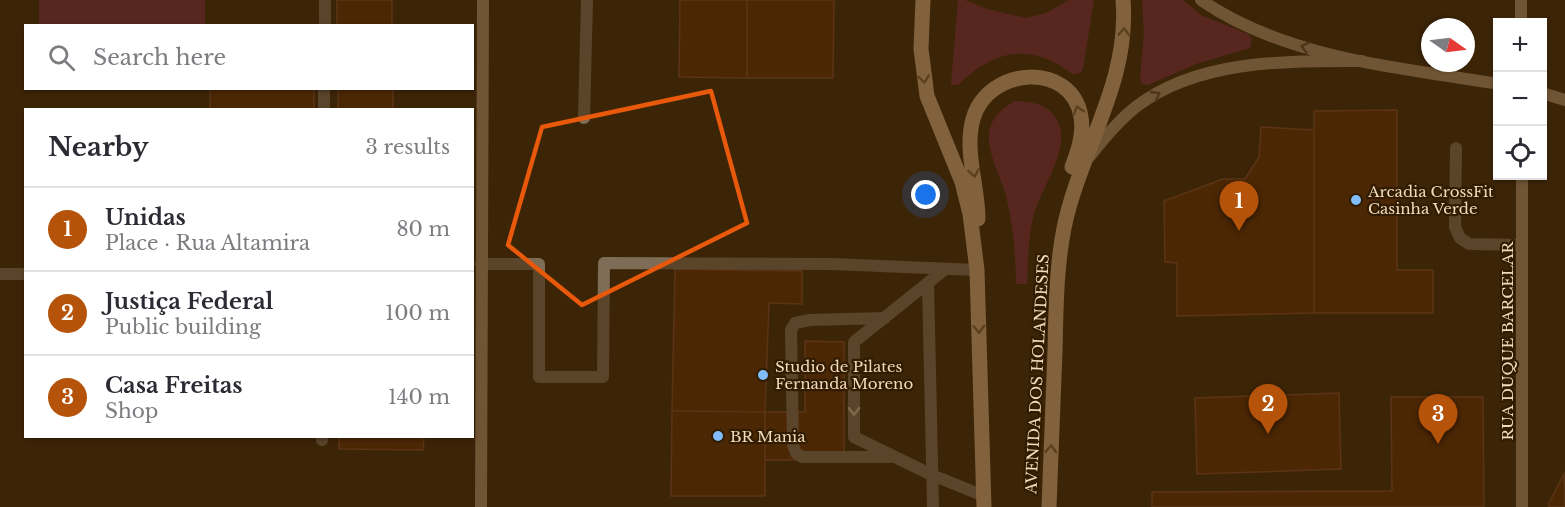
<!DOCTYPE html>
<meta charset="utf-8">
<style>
body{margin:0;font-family:"Libre Baskerville",serif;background:#f2f2f3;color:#2b2b33}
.controls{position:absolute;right:18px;top:18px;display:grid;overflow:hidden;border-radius:0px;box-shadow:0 2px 4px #0004}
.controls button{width:54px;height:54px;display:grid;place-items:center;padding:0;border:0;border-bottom:2px solid #e1e1e2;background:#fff;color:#2b2b33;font:30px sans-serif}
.compass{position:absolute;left:1421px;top:18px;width:54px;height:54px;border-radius:50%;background:#fff;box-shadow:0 2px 4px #0004;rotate:104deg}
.you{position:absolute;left:926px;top:195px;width:21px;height:21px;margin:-15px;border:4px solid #fff;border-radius:50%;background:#1a73e8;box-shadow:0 0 0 9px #1a73e833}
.badge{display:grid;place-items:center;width:39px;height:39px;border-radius:50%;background:#b45309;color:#fff;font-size:20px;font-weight:700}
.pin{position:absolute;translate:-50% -50px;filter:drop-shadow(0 2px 3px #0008)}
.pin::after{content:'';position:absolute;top:32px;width:21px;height:18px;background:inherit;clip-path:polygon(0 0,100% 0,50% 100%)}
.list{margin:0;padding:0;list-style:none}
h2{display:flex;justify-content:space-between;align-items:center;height:78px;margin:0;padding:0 24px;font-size:26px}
h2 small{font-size:20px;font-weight:400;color:#7c7c81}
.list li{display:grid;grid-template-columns:39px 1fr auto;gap:18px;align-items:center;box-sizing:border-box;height:84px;padding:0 24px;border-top:2px solid #e1e1e2}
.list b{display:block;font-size:22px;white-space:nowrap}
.list p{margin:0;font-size:20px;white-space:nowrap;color:#7c7c81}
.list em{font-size:20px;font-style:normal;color:#7c7c81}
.icon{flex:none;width:33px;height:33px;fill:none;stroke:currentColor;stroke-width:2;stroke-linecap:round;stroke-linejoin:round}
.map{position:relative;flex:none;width:1565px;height:507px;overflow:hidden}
.search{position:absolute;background:#fff;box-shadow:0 2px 4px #0004;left:24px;top:24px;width:450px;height:66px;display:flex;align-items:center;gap:15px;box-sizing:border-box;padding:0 21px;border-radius:0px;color:#7c7c81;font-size:22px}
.panel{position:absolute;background:#fff;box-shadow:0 2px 4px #0004;left:24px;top:108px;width:450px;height:330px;border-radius:0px}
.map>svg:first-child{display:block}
.green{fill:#782c3c}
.building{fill:#5f2a02;stroke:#814826;stroke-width:1.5}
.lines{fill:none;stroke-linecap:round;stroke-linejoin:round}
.lane{stroke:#7f6c56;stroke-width:12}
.street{stroke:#7f6c56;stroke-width:12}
.secondary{stroke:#b0906d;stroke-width:12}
.primary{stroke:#d5ad7e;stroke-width:15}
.oneway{stroke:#83643f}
.oneway2{stroke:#644a2c}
.oneway3{stroke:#d0b99f}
.marked{fill:none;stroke:#e8590c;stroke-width:4.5;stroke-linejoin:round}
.poi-dot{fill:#81bdfa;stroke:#311c00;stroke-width:2}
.labels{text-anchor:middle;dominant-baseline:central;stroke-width:4.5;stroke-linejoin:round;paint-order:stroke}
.poi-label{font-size:15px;fill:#f2dabe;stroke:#311c00;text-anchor:start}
.street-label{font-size:15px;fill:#f2dabe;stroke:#311c00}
</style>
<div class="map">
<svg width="1565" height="507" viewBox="0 0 1565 507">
<rect width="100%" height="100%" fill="#3c2507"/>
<!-- green -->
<path class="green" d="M39,0H205V25H39Z
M958,0H965L987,9L1026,18L1046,13L1069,0H1094L1083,69L1081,72L1074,75C1031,42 995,49 958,85H951Z
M1142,0H1183L1201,15L1248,34L1252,39L1250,48L1196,64L1148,85L1142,84L1140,78L1144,33Z
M1015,101C1034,102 1049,104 1058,122C1071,148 1042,187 1034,214C1028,237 1028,260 1027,284H1016C1016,255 1013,224 1006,196C1001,177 984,146 990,128C994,115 1004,107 1015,101Z"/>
<!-- building -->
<path class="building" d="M337,0H392V26H337Z
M680,0H747V78L679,77Z
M747,0H834L833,78H747Z
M210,88H314V110H210Z
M338,88H393V110H338Z
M1397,110V270H1433V313H1314V111Z
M1261,127L1314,130V313L1177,316V263L1165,262L1164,201L1223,179H1245L1259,157Z
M675,269L802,271V304L769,303L765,412L672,411Z
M805,341L844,342V460H765V412H805Z
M1339,393L1341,469L1197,474L1195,398Z
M1391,397H1483L1484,507H1152V492L1392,491Z
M672,411L765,412V496H671Z
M339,436H424L423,450L339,449Z
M1564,474L1565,507H1549V503Z"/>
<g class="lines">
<!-- lane -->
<path class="lane" d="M325,26V0
M324,110V88
M584,118L587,0
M1456,148L1455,227L1460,238L1469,244L1522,245
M481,264H539V377H603L604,263L832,264L977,270
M944,270L854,342V437L932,475L984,496
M928,284L933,507
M885,318L810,320L795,323L791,330L793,445L796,453L802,457H890
M322,440V436"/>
<!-- street -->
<path class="street" d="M0,274H26"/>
<!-- secondary -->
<path class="secondary" d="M1201,0C1287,59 1398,67 1498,84
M1521,0V22
M1542,93L1565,100
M1090,156C1104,138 1119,120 1137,106C1200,59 1287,61 1362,61
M1522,176V507
M481,507L483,0"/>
<!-- primary -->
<path class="primary" d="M923,0L921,49L927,96L962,182L970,214L977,270L984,507
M978,219C978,186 964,151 973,119C988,66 1072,61 1081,117C1084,134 1078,151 1072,167
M1049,507C1051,455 1053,403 1055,351C1056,310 1056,269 1064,228C1080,150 1130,83 1123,0"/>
</g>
<!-- one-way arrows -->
<defs><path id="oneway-chevron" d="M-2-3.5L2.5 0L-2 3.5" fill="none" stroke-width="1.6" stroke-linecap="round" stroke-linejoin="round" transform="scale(1.5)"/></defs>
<g class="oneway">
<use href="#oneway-chevron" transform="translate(1124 32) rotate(-87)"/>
<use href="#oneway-chevron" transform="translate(924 79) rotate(82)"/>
<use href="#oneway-chevron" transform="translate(1078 110) rotate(-108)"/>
<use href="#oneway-chevron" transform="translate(974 173) rotate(81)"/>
<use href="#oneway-chevron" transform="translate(979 329) rotate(88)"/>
<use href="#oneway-chevron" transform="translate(1051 449) rotate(-88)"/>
</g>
<g class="oneway2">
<use href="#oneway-chevron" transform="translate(1305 47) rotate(-165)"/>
<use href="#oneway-chevron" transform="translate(1156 95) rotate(-30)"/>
</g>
<use class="oneway3" href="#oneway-chevron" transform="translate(854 411) rotate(90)"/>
<!-- marked area -->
<path d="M0 0H1565V507H0ZM711,91L747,223L582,305L508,245L542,127Z" fill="#3c2507" fill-opacity=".55" fill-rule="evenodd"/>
<path class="marked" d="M711,91L747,223L582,305L508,245L542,127Z"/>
<!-- markers -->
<g class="poi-dot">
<circle cx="1356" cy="200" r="6"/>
<circle cx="763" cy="375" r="6"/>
<circle cx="718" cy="436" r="6"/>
</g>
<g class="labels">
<!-- poi labels -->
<g class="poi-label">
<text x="1368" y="191">Arcadia CrossFit<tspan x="1368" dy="17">Casinha Verde</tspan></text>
<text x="775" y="366">Studio de Pilates<tspan x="775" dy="17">Fernanda Moreno</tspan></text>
<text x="730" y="436">BR Mania</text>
</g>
<!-- street labels -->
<g class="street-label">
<text transform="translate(1507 341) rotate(-90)">RUA DUQUE BARCELAR</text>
<text transform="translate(1037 374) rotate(-87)">AVENIDA DOS HOLANDESES</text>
</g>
</g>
</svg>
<div class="controls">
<button>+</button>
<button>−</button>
<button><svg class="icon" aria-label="locate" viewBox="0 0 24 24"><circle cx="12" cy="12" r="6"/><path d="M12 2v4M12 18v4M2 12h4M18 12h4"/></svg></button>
</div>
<svg class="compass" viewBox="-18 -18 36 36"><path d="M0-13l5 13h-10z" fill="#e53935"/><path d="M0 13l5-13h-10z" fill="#7c7c81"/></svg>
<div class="you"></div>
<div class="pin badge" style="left:1239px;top:231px">1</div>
<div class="pin badge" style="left:1268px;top:434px">2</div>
<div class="pin badge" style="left:1438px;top:444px">3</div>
<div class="search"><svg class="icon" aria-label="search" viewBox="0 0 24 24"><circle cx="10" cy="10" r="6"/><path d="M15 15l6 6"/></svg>Search here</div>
<section class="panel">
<h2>Nearby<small>3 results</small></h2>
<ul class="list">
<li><span class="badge">1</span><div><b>Unidas</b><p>Place · Rua Altamira</p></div><em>80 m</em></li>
<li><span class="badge">2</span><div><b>Justiça Federal</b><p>Public building</p></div><em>100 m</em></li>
<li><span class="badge">3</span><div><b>Casa Freitas</b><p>Shop</p></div><em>140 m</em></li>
</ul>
</section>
</div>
